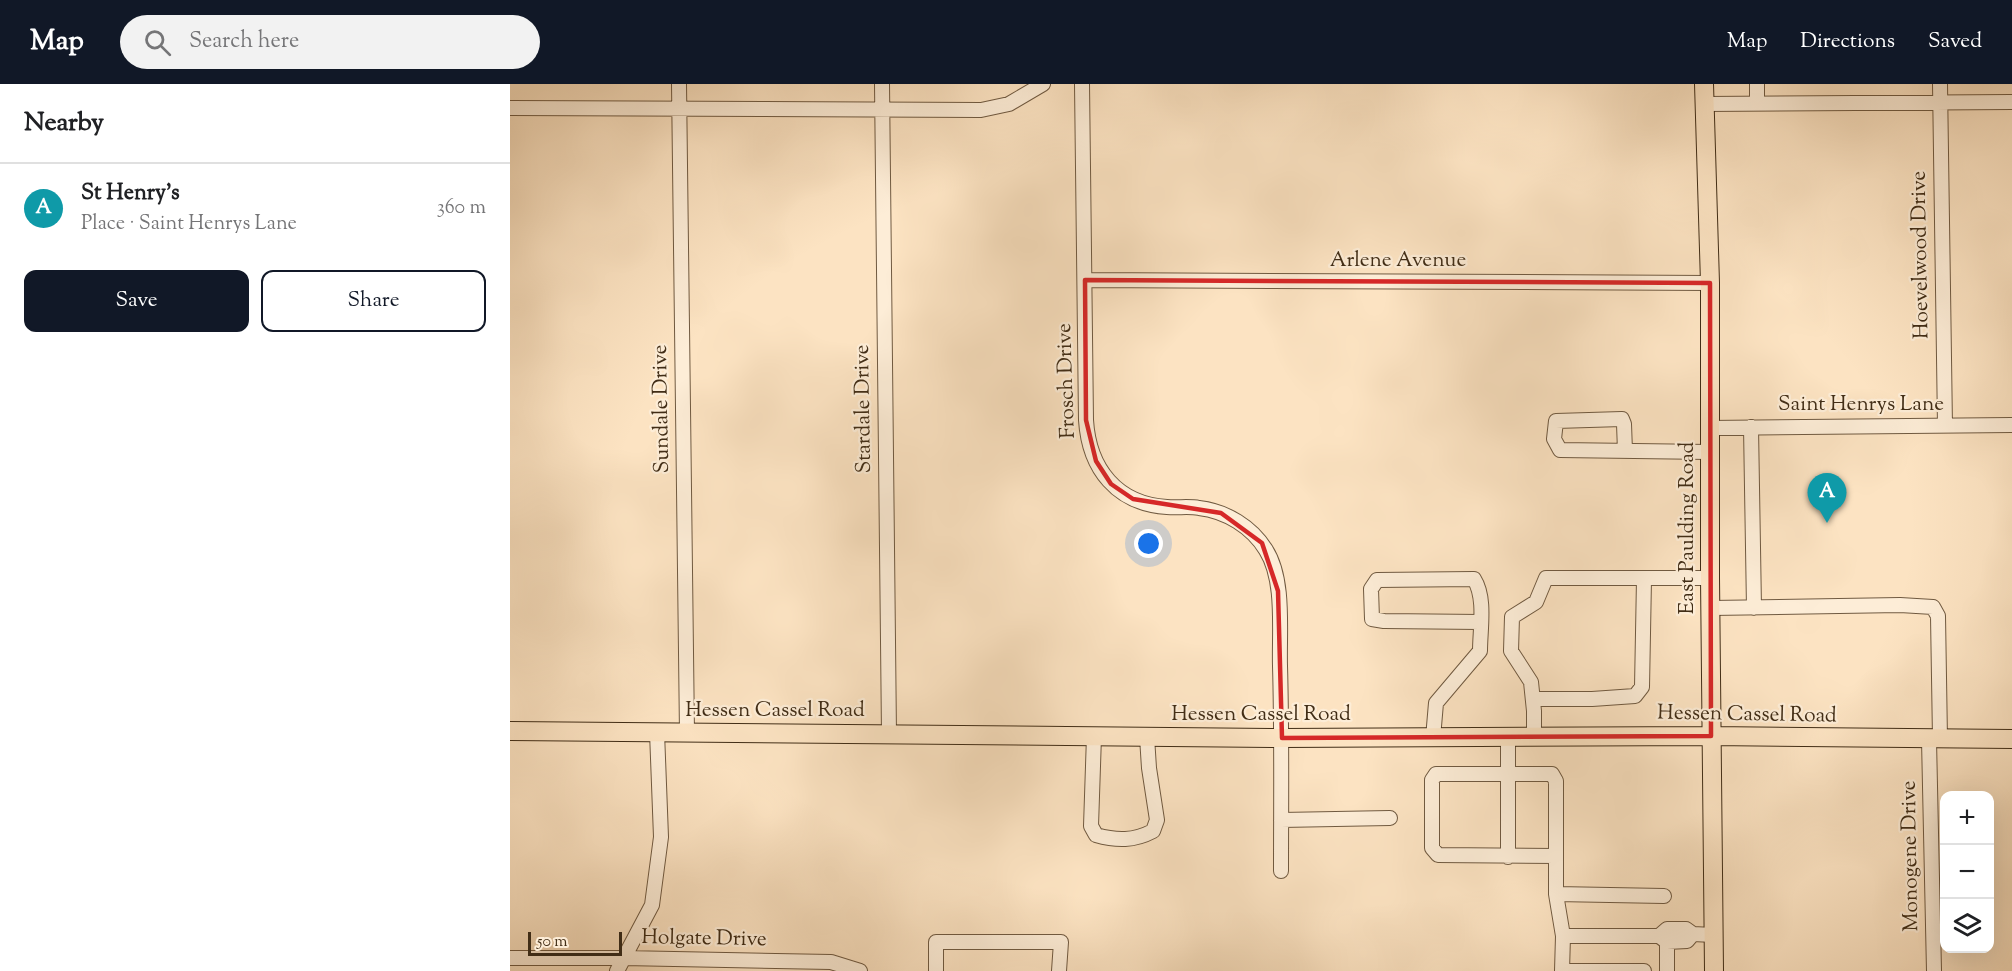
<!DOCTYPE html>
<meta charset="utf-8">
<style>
body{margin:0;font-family:"Sorts Mill Goudy",serif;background:#f2f2f2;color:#202124}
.controls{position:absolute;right:18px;bottom:18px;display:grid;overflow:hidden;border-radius:12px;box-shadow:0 6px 24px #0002}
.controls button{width:54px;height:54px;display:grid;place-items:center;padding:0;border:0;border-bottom:2px solid #e0e0e0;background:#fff;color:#202124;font:30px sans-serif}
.scale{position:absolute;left:18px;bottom:15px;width:94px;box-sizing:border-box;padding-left:6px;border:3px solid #412d16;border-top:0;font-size:16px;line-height:21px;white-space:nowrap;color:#412d16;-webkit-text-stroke:4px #fdedd7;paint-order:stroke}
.you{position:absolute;left:639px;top:460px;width:21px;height:21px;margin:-15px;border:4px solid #fff;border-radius:50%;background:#1a73e8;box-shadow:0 0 0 9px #1a73e833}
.badge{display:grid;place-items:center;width:39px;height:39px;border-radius:50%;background:#111827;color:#fff;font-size:20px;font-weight:700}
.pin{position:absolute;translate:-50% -50px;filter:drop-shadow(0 2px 3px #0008)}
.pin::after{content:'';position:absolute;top:32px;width:21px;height:18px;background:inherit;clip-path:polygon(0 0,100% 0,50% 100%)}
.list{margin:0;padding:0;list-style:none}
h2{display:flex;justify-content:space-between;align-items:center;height:78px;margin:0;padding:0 24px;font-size:26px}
h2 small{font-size:20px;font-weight:400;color:#757577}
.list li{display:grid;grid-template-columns:39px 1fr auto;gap:18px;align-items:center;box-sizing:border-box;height:90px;padding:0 24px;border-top:2px solid #e0e0e0}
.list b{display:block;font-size:22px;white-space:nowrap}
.list p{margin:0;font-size:20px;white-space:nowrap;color:#757577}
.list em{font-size:20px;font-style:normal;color:#757577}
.actions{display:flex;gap:12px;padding:18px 24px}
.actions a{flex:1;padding:14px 0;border:2px solid #111827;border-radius:12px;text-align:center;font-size:21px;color:#111827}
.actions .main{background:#111827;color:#fff}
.icon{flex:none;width:33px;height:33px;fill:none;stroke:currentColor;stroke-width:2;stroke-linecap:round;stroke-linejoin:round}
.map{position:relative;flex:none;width:1502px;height:887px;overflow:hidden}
header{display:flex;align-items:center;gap:36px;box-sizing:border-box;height:84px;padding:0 30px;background:#111827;color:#fff}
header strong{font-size:28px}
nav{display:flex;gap:33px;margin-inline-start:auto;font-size:21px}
.search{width:420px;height:54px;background:#f2f2f2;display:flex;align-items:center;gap:15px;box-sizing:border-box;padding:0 21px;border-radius:33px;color:#757577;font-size:22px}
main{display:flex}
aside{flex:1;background:#fff}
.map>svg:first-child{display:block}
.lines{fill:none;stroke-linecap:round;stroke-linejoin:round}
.minor-casing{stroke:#705a41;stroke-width:16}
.major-casing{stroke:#412d16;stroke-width:20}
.minor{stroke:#fdedd7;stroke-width:14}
.major{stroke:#fce3c2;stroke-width:18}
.marked{fill:none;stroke:#d62828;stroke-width:4.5;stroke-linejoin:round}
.labels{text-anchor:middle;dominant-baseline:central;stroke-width:4.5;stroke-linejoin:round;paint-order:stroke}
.street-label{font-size:21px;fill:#412d16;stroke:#fdedd7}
</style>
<header>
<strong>Map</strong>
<div class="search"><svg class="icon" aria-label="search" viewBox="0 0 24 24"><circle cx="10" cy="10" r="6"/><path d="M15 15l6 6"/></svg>Search here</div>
<nav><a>Map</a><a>Directions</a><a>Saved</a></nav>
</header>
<main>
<aside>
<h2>Nearby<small></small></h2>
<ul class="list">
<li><span class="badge" style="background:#0f9aa8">A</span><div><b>St Henry's</b><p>Place · Saint Henrys Lane</p></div><em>360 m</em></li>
</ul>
<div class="actions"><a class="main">Save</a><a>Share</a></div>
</aside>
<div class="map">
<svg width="1502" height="887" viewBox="0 0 1502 887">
<rect width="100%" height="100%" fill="#fce3c2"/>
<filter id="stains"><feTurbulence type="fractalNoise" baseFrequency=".00333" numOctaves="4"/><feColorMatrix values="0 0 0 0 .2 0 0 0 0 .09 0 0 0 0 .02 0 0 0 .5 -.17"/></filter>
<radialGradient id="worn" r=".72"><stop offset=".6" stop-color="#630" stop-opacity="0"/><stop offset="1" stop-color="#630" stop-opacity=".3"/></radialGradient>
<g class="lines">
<defs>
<path id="minor" d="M169,0L177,649
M372,0L379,650
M572,0L576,336C579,385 607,420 657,423C668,424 679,422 689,424C716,427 742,443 756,466C775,496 769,547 770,582C772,650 771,719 771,787
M1247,0V19
M1430,0L1435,342
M1194,20L1502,18
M0,24L471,26L499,20L533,0
M575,196L1200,199
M1241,343L1244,524
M1199,344L1502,341
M1115,367L1114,340L1112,335L1046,337L1044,355L1050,366L1199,368
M1201,524L1390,521L1423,523L1428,532L1430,655
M1023,615H1082L1125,612L1132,603L1134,495
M584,652L581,742L586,751C607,757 624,757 643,747L647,736L639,684L637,653
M1024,653V627L1021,598L1001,567L1002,533L1026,518L1036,494H1200
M923,654L926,619L970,567C970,545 976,514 964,495L867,496L861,505L862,535L874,537L970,538
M1419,656L1424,887
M771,736L880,734
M1046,772L928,771L922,764V696L926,690H1042L1046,697V810L1053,852H1149L1157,858L1177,857L1183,850
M998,773V653
M1046,810L1154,812
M1149,852L1157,845H1176L1183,850L1203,851
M1157,858V887
M0,874H113L321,878L350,887
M107,887L142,821L151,753L147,648
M426,887V858H551L549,887
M1052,887H1134
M1052,887L1053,852"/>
<path id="major" d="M1194,0L1200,199V494L1204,887
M0,647L772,654L1201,652L1502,655"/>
</defs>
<!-- minor casing -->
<use href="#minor" class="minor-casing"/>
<!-- major casing -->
<use href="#major" class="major-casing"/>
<!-- minor -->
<use href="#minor" class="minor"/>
<!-- major -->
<use href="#major" class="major"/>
</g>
<!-- marked area -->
<path class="marked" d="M575,196L1200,199L1201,652L772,654L768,507L752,459L711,429L623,415L601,400L586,377L576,336Z"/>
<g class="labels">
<!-- street labels -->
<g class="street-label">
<text transform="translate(1411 171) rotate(-91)">Hoevelwood Drive</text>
<text x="888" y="177">Arlene Avenue</text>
<text transform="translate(557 297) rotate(-92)">Frosch Drive</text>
<text x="1351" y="321">Saint Henrys Lane</text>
<text transform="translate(152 325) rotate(-91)">Sundale Drive</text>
<text transform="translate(354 325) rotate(-91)">Stardale Drive</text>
<text transform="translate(1178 444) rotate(-90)">East Paulding Road</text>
<text x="265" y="627">Hessen Cassel Road</text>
<text x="751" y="631">Hessen Cassel Road</text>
<text transform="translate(1237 631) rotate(1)">Hessen Cassel Road</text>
<text transform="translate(1401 772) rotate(-91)">Monogene Drive</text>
<text transform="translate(194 855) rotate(1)">Holgate Drive</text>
</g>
</g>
<rect width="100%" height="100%" filter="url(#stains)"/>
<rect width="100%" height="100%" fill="url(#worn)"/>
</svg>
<div class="controls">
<button>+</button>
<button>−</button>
<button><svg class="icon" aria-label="layers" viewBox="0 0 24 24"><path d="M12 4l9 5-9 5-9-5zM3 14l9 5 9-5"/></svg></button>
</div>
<div class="scale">50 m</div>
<div class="you"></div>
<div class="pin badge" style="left:1317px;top:439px;background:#0f9aa8">A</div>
</div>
</main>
